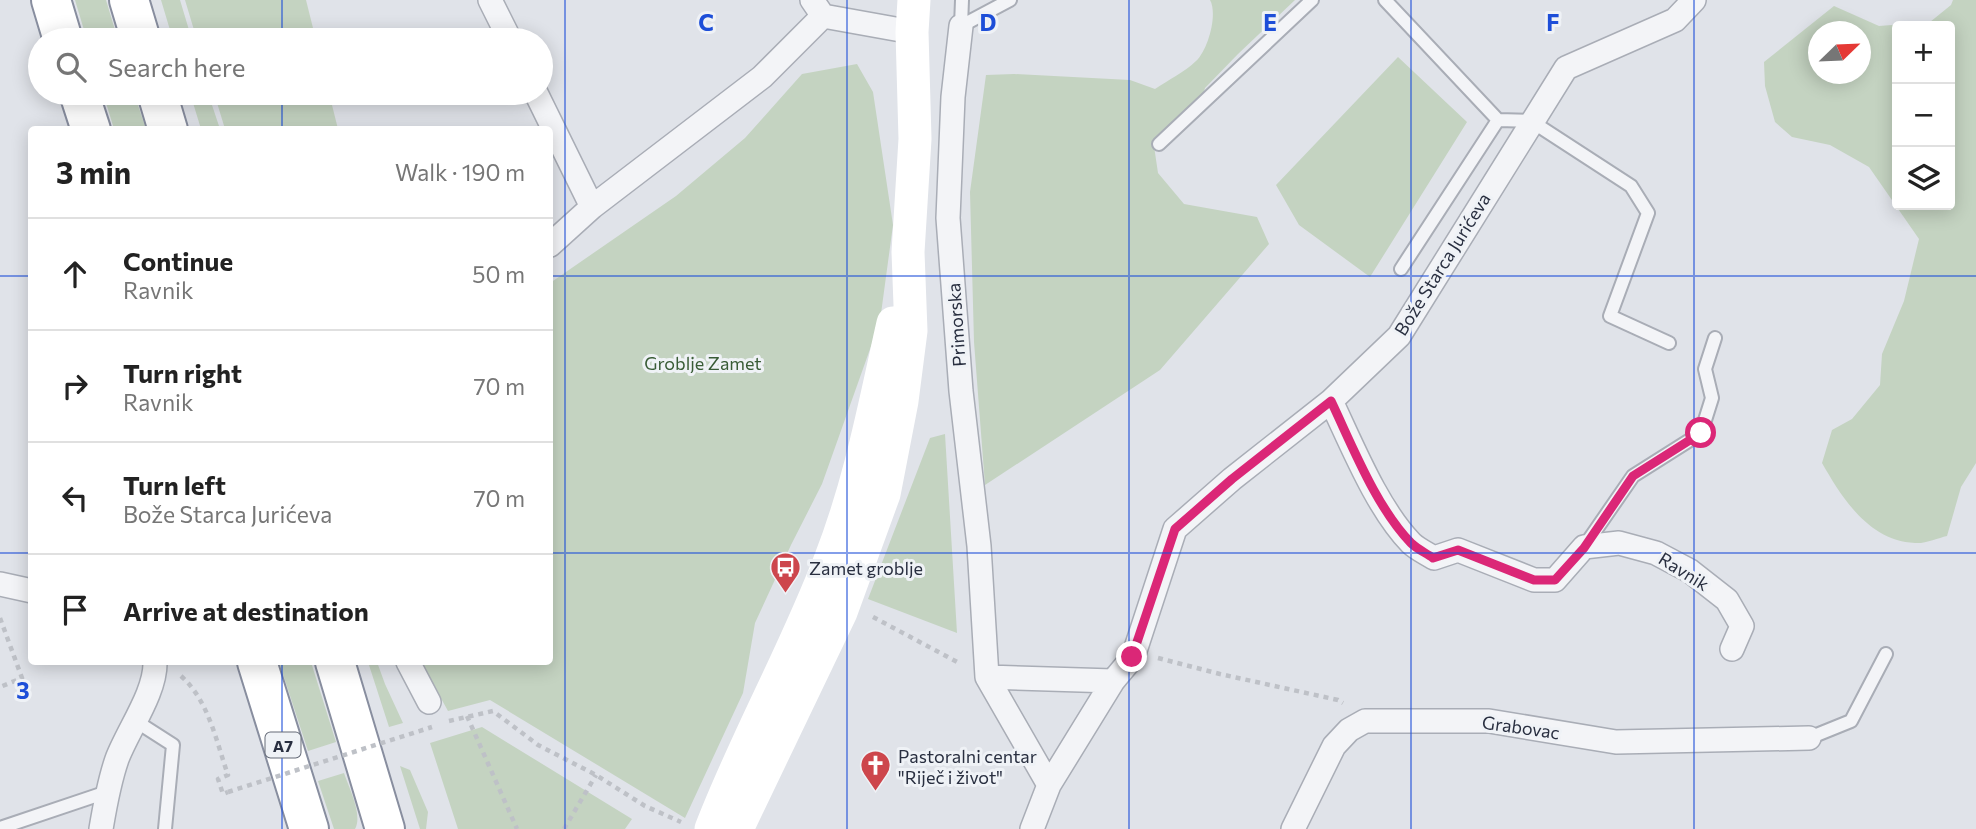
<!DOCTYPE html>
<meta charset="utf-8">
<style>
body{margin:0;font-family:Commissioner,sans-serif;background:#f6f6f6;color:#222}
.controls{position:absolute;right:21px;top:21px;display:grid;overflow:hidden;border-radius:7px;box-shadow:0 4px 18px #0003}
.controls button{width:63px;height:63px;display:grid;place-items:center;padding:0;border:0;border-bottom:2px solid #e0e0e0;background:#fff;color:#222;font:35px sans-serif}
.compass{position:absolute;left:1808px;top:21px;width:63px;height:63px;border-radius:50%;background:#fff;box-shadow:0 4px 18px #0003;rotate:67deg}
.stop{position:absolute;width:21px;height:21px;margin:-16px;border:5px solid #db2777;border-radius:50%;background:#fff}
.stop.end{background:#db2777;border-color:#fff;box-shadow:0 2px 7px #0008}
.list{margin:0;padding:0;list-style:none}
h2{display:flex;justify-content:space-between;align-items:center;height:91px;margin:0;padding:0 28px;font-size:30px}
h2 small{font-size:23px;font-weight:400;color:#767676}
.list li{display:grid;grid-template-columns:46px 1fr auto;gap:21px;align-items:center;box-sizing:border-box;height:112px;padding:0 28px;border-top:2px solid #e0e0e0}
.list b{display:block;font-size:26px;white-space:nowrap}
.list p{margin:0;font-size:23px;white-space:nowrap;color:#767676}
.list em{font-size:23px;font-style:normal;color:#767676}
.icon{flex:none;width:38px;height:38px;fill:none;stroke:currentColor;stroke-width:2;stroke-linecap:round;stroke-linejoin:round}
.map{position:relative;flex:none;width:1976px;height:829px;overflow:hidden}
.search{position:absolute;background:#fff;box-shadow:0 4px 18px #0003;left:28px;top:28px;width:525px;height:77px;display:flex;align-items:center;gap:18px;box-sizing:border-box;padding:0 24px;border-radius:38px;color:#767676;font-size:26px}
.panel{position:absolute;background:#fff;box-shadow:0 4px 18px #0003;left:28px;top:126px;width:525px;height:539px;border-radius:7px}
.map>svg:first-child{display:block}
.green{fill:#c4d3c1;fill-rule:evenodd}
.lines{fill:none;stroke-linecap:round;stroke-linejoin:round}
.lane-casing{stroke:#a9adb6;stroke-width:16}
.street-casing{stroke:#a9adb6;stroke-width:26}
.highway-casing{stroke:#888e9f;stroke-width:42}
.path{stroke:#bec1c7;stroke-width:4.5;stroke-dasharray:5 5;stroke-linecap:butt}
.lane{stroke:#f3f4f7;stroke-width:12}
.street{stroke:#f3f4f7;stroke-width:23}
.secondary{stroke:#fff;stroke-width:33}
.highway{stroke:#fff;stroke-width:38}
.path-bridge{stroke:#bec1c7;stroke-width:4.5;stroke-dasharray:5 5;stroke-linecap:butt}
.route{stroke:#db2777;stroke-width:9}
.grid{fill:none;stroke:#1d4ed8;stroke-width:2;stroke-opacity:0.55}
.labels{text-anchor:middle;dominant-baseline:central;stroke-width:6;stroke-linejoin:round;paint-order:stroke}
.shield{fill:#eff2f6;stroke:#646a77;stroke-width:2}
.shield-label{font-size:16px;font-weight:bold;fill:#292f40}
.street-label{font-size:18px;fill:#292f40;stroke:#eff2f6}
.park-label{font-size:18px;fill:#395c36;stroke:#eff2f6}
.poi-label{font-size:18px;fill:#292f40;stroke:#eff2f6;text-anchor:start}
.grid-label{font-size:23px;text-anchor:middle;font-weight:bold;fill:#1d4ed8;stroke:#eff2f6;stroke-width:6;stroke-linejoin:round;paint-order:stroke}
</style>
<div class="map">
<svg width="1976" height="829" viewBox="0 0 1976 829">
<rect width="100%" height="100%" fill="#e0e3e9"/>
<!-- green -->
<path class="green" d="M75,0H106L118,40H87Z
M161,0H180L192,40H173Z
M185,0H306L316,40H197Z
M1210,0H1295L1238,54L1205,88L1200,105L1154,146L1158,173L1184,204L1257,217L1269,244L1160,370L985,485L974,342L970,192L986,75L1014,74L1130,80L1155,89C1168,80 1185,72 1196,61C1208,50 1218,14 1210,0Z
M1953,0H1976V463L1961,487L1947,536C1938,538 1925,544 1915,543C1869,541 1842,498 1822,463L1832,430L1852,419L1880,385L1882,354L1904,301L1919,239L1869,167L1830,145L1792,137L1775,122L1765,86L1764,62L1834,6L1879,26L1930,22L1951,5ZM1897,26H1950V205H1897ZM1818,32H1860V74H1818Z
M1398,57L1467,122L1370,277L1299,225L1276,185Z
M857,64L873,92L893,225L880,321L822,484L791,545L755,623L743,693L685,818L490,700L448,711L421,662H550V283L676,196L745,138L802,74Z
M103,93H134L146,129H114Z
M190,93H208L220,129H201Z
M214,93H329L338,129H225Z
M945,434L957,633L868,599L930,438Z
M279,662H311L336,742L308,751Z
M368,662H377L385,684L403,723L389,727Z
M482,727L632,819L625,829H458L430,743Z
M400,766L410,770L428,812L426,829H420Z
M344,773C349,788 363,815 355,829H334L318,781Z"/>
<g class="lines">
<defs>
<path id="lane" d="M962,0L961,26L1010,0
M1385,0L1498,120L1531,121L1631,186L1648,213L1610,316L1669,343
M1159,144L1312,0
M1401,269L1498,120
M1584,547L1633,476L1701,433L1712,398L1705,369L1715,338
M134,720L173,745L165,829
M1809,738L1851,721L1886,654
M0,828L107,792"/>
<path id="street" d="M490,0L510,40
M812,0L823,16L912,32
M961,26L953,97L948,218L961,391L979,546L987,677L1049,785
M536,93L592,207
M550,245L592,207L762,77L823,16
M1331,401C1352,445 1377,508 1411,543C1417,549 1426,553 1434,558L1458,550L1534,580H1555L1584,547L1619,543L1656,553L1690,571L1727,600L1742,626L1732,649
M0,584L32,591
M408,662L429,702
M987,677L1113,681
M101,829C105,805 109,782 117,759C128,730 156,692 155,662
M1032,829L1049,785L1113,681L1133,657L1175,529L1232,479L1331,401L1399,336L1566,68L1675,20L1694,0
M1293,829L1334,746L1349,730L1365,721H1489L1616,742L1809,738"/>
<path id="highway" d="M51,0L63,40
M129,0L141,40
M79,93L91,130
M157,93L168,130
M257,662L309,829
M335,662L385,829"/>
</defs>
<!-- lane casing -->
<use href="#lane" class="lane-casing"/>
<!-- street casing -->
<use href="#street" class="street-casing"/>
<!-- highway casing -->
<use href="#highway" class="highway-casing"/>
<!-- path -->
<path class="path" d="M873,617L961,664
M0,618L22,678L0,687
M1158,658L1220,674L1338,700L1343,703
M181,676C209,701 216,741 228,775L218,779L223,794L228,792
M467,716L517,829
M449,721L493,711L538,745L596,775L645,806L681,822
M564,829L596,775"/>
<!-- lane -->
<use href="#lane" class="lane"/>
<!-- street -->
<use href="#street" class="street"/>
<!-- secondary -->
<path class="secondary" d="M711,829C746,738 795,652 830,560C860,484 875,403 893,323
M737,829L841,612L884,494L902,401L911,331L908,252L915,139L912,32L914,0"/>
<!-- highway -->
<use href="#highway" class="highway"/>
<!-- path-bridge -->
<path class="path-bridge" d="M228,792L432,727"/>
</g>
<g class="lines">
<!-- route -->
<path class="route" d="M1132,657L1175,529L1232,479L1331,401C1352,445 1376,507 1411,543C1417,549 1426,553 1433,558L1458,550L1534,580H1555L1584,548L1633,476L1701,433"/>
</g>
<!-- grid -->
<path class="grid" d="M282,0V40M565,0V829M847,0V829M1129,0V829M1411,0V829M1694,0V829M282,93V130M0,276H32M550,276H1976M0,553H32M550,553H1976M282,662V829"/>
<!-- icons -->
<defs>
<symbol id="bus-pin" viewBox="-11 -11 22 30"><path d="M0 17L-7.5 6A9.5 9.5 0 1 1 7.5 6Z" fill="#cd464c" stroke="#eff2f6"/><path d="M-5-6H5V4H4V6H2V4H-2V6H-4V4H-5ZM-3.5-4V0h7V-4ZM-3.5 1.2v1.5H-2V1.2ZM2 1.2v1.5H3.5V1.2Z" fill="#fff"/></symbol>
<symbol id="church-pin" viewBox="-11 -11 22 30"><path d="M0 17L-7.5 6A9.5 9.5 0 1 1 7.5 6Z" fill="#cd464c" stroke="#eff2f6"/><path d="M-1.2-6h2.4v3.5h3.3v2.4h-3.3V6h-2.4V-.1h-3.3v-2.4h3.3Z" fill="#fff"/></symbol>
</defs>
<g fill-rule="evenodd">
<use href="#bus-pin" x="768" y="550" width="35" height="47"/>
<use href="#church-pin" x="858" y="748" width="35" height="47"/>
</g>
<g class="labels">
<!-- shield labels -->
<rect class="shield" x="265.5" y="732.5" width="35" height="25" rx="5"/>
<g class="shield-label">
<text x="283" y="745">A7</text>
</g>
<!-- street labels -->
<g class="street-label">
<text transform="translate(1442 264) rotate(-58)">Bože Starca Jurićeva</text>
<text transform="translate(956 325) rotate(-94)">Primorska</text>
<text transform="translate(1684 571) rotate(32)">Ravnik</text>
<text transform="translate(1521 727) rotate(8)">Grabovac</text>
</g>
<!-- park labels -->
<g class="park-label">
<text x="703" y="363">Groblje Zamet</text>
</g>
<!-- poi labels -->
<g class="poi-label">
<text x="809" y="568">Zamet groblje</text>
<text x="898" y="756">Pastoralni centar<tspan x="898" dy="21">"Riječ i život"</tspan></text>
</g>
</g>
<g class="grid-label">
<text x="706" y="31">C</text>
<text x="988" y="31">D</text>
<text x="1270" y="31">E</text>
<text x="1553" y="31">F</text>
<text x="23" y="699">3</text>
</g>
</svg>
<div class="controls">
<button>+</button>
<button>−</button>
<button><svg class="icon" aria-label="layers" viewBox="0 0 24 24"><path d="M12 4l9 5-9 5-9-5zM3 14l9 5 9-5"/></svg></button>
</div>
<svg class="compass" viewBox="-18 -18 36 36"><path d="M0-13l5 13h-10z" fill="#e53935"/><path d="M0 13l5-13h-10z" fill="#767676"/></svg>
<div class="stop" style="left:1701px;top:433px"></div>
<div class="stop end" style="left:1132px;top:657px"></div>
<div class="search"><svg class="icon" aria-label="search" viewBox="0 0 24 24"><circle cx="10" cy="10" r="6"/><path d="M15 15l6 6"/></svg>Search here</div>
<section class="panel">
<h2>3 min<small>Walk · 190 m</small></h2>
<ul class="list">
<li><svg class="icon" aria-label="ahead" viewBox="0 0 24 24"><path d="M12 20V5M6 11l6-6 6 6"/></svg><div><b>Continue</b><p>Ravnik</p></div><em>50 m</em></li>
<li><svg class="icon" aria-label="right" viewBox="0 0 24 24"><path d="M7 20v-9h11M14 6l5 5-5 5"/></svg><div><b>Turn right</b><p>Ravnik</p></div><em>70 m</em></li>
<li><svg class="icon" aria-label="left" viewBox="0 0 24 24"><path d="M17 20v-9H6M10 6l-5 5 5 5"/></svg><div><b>Turn left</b><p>Bože Starca Jurićeva</p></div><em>70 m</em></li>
<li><svg class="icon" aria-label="arrive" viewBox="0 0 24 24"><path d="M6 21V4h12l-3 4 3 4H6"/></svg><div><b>Arrive at destination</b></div></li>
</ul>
</section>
</div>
